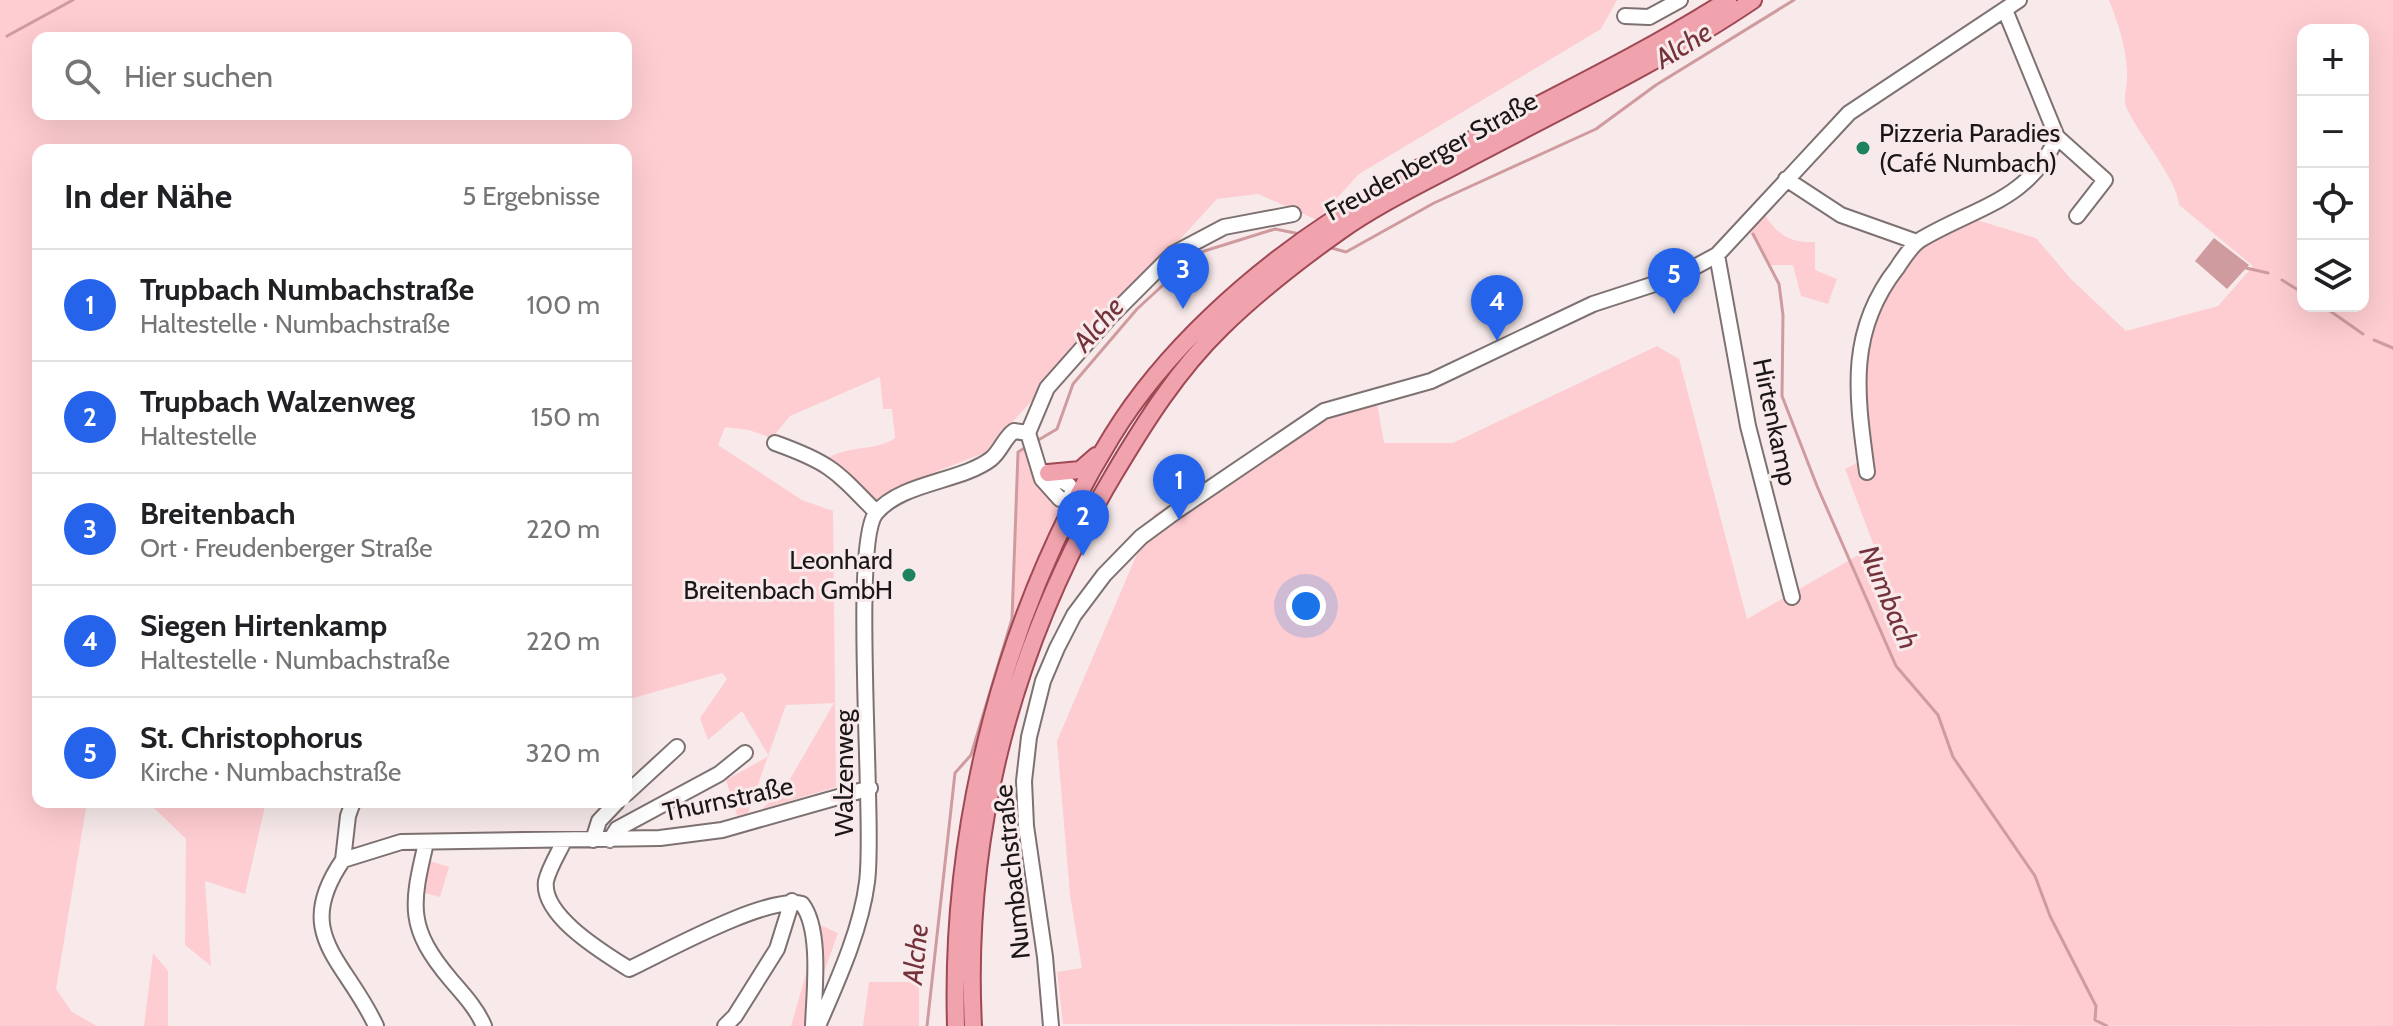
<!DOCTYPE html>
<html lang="de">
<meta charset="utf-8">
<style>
body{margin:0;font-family:Cabin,sans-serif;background:#f6f6f6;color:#202124}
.controls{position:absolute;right:24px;top:24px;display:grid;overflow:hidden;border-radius:16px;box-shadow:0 8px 32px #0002}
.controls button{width:72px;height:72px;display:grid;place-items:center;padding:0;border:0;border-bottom:2px solid #e0e0e0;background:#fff;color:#202124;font:40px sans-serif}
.you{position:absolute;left:1306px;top:606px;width:28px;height:28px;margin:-20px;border:6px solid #fff;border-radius:50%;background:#1a73e8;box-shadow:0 0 0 12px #1a73e833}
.badge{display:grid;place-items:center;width:52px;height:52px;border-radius:50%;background:#2563eb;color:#fff;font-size:26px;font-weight:700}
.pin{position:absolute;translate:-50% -66px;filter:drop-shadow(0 2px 4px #0008)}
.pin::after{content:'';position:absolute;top:42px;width:28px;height:24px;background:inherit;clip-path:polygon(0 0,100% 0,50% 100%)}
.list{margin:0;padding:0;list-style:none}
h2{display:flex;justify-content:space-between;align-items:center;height:104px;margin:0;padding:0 32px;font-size:34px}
h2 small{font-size:26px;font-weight:400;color:#757577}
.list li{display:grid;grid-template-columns:52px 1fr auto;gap:24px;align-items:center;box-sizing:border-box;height:112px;padding:0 32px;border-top:2px solid #e0e0e0}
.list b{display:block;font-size:30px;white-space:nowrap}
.list p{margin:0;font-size:26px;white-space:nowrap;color:#757577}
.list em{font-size:26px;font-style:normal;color:#757577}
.icon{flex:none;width:44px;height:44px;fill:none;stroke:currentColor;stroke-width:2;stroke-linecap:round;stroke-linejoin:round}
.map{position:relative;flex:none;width:2393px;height:1026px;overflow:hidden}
.search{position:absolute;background:#fff;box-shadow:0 8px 32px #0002;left:32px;top:32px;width:600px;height:88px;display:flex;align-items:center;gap:20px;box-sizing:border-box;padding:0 28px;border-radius:16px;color:#757577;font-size:30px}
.panel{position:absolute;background:#fff;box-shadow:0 8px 32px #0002;left:32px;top:144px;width:600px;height:664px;border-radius:16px}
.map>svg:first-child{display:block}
.green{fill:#fecdd1;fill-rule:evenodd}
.water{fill:#cf9b9f}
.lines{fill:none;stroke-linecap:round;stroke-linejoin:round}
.stream{stroke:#cf9b9f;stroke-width:3}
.minor-casing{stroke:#7d7171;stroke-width:18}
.major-casing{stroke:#9f4955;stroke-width:20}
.minor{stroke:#fff;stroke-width:14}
.major{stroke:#f0a2ad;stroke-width:16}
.poi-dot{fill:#1d835e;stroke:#f8eaeb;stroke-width:3}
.labels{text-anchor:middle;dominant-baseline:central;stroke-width:6;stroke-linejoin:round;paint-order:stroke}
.poi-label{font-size:26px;fill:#1b1617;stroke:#f8eaeb;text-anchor:start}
.street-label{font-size:26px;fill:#1b1617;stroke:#f8eaeb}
.water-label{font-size:28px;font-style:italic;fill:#74323b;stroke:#f8eaeb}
</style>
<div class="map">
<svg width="2393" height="1026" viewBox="0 0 2393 1026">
<rect width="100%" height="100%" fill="#f8eaeb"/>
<!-- green -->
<path class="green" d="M0,0H1617L1601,29L1359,174L1317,220L1258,194L1217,199L984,453L902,485L878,504L828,458C853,444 874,452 895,438L892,409H883L880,377L790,416L772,438L749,430L725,427L718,445L802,500L833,511L836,787L762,809L786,786L834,703L786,705L748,813L737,816L726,780L769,756L742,711L708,740L700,718L727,679L722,673L626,700V150H38V802H87L56,989L72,1012L97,1026H0ZM38,38H626V114H38Z
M2109,0H2393V1026L1063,1024L1057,972L1082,968L1070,895L1057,741L1154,514L1314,421L1377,403L1384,443H1453L1657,346L1679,359L1747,619L1874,546L1845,469L1861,461L1857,354L1885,282L1917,242L1967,217L2036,238L2071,279L2126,331L2218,306L2253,266L2179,205C2178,181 2139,135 2127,109C2122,98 2128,84 2127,72C2126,47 2118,23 2109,0ZM2303,30H2363V306H2303Z
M1760,208C1776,232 1785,243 1815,242V270L1837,279L1828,304L1801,296L1793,265H1770L1745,225Z
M1032,442L1036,460L1068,502L971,755L1012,619L1018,452Z
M148,802H266L245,894L205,881L211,966L185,945L186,839Z
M430,861L449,867L440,897L421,892Z
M820,925L838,933L805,1026H791Z
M153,953L168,971V1026H144Z
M869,982H919V1026H863Z"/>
<!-- water -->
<path class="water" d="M2214,238L2249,265L2227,289L2195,261Z"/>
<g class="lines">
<!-- stream -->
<path class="stream" d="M7,36L73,0
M1753,234L1779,284L1783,315L1782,396L1817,486L1896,666L1938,715L1953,757L2035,876L2050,916L2096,1006L2095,1020L2107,1026
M1328,247L1346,252L1434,203L1596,129L1656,85L1794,0
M2246,268L2268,273
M2282,280L2303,293
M2323,306L2363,334
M2374,340L2393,348
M1035,442L1057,429L1073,384L1137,309L1198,253L1275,229L1300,234
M927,1026L955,773L971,755L1012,619L1018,452L1028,446"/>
<defs>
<path id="minor" d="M1625,16L1649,17L1680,0
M2057,137L2105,180L2077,216
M1786,179L1841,215L1917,242
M1717,255L1748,426L1792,597
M775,443C831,463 836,471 876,512
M1046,472L1069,485L1078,500
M1867,472C1857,397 1846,333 1897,268C1903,259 1911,246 1920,240C1975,207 2029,201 2057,137L2005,10
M1094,508L1078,500L1060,499L1042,479L1028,433L1047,388L1109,318L1173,254L1224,227L1293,214
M626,794L677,747
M593,840L599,821L617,802
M610,840L617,829L719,774L745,753
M564,841C558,854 549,868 546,881C541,916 604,953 629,969C665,952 767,895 802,904C822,930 814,994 813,1026
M426,843C411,906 407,928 451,980C464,995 477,1009 484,1026
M343,860L348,816L353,802
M376,1026C346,960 291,935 343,860L401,842L660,838L722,830L870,788
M725,1026L735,1016L777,949L792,901
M818,1026C837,982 861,930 867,882C875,820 851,543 876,513C902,482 961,482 991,459C1001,451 1004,438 1014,431L1028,433
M1051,1026L1045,957L1026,826L1024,781L1029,737L1043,681L1057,648L1074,615L1104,575L1141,537L1175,512L1324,411L1431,381L1593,304L1676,277L1717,255L1849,113L2019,0"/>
<path id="major" d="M1048,473L1080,470L1096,456
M956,1026C950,823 1005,610 1112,436C1164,351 1250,274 1334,219C1460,137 1601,81 1728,0
M973,1026C963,830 1014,642 1114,474C1145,422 1177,371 1221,328C1257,293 1299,260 1340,231C1381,202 1429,180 1473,156C1568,106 1664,60 1753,0"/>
</defs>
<!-- minor casing -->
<use href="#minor" class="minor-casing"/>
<!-- major casing -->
<use href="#major" class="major-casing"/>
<!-- minor -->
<use href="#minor" class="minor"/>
<!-- major -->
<use href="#major" class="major"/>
</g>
<!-- markers -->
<g class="poi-dot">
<circle cx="1863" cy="148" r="8"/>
<circle cx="909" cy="575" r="8"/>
</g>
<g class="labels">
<!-- poi labels -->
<g class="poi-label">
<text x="1879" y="133">Pizzeria Paradies<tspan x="1879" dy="30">(Café Numbach)</tspan></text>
<text x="893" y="560" text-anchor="end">Leonhard<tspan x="893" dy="30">Breitenbach GmbH</tspan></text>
</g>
<!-- street labels -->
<g class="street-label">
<text transform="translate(1431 156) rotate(-29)">Freudenberger Straße</text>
<text transform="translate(1775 422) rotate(78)">Hirtenkamp</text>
<text transform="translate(844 773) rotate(-90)">Walzenweg</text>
<text transform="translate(728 799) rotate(-12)">Thurnstraße</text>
<text transform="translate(1012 872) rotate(-96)">Numbachstraße</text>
</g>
<!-- water labels -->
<g class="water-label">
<text transform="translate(1683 45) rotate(-32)">Alche</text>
<text transform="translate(1098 324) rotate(-49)">Alche</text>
<text transform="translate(1889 597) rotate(67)">Numbach</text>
<text transform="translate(915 954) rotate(-84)">Alche</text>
</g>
</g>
</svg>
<div class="controls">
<button>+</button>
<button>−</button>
<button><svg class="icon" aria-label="locate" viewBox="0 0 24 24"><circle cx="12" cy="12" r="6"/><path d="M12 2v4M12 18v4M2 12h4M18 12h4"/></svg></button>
<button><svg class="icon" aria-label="layers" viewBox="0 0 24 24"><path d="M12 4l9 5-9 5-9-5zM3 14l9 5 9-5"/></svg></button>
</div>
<div class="you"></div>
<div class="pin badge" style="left:1179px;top:520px">1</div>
<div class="pin badge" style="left:1083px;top:556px">2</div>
<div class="pin badge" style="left:1183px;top:309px">3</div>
<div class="pin badge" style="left:1497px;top:341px">4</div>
<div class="pin badge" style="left:1674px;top:314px">5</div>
<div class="search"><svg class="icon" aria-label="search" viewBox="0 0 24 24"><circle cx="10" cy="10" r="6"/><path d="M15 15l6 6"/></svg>Hier suchen</div>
<section class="panel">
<h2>In der Nähe<small>5 Ergebnisse</small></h2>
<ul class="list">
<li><span class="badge">1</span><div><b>Trupbach Numbachstraße</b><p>Haltestelle · Numbachstraße</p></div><em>100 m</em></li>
<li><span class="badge">2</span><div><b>Trupbach Walzenweg</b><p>Haltestelle</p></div><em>150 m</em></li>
<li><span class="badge">3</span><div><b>Breitenbach</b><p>Ort · Freudenberger Straße</p></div><em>220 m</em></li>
<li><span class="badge">4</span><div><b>Siegen Hirtenkamp</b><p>Haltestelle · Numbachstraße</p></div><em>220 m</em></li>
<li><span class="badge">5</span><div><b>St. Christophorus</b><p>Kirche · Numbachstraße</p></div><em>320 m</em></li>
</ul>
</section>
</div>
